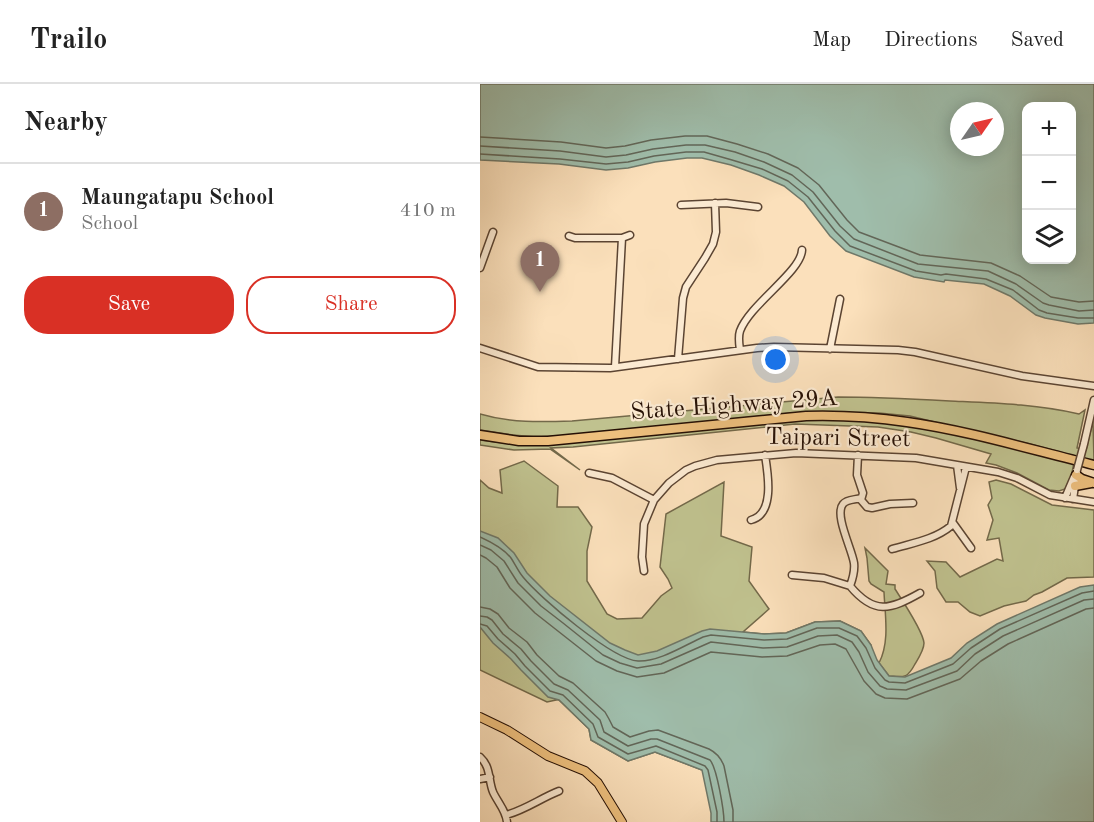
<!DOCTYPE html>
<meta charset="utf-8">
<style>
body{margin:0;font-family:"Old Standard TT",serif;background:#f6f6f6;color:#222}
.controls{position:absolute;right:18px;top:18px;display:grid;overflow:hidden;border-radius:12px;box-shadow:0 3px 15px #0003}
.controls button{width:54px;height:54px;display:grid;place-items:center;padding:0;border:0;border-bottom:2px solid #e0e0e0;background:#fff;color:#222;font:30px sans-serif}
.compass{position:absolute;left:470px;top:18px;width:54px;height:54px;border-radius:50%;background:#fff;box-shadow:0 3px 15px #0003;rotate:56deg}
.you{position:absolute;left:296px;top:276px;width:21px;height:21px;margin:-15px;border:4px solid #fff;border-radius:50%;background:#1a73e8;box-shadow:0 0 0 9px #1a73e833}
.badge{display:grid;place-items:center;width:39px;height:39px;border-radius:50%;background:#d93025;color:#fff;font-size:20px;font-weight:700}
.pin{position:absolute;translate:-50% -50px;filter:drop-shadow(0 2px 3px #0008)}
.pin::after{content:'';position:absolute;top:32px;width:21px;height:18px;background:inherit;clip-path:polygon(0 0,100% 0,50% 100%)}
.list{margin:0;padding:0;list-style:none}
h2{display:flex;justify-content:space-between;align-items:center;height:78px;margin:0;padding:0 24px;font-size:26px}
h2 small{font-size:20px;font-weight:400;color:#767676}
.list li{display:grid;grid-template-columns:39px 1fr auto;gap:18px;align-items:center;box-sizing:border-box;height:96px;padding:0 24px;border-top:2px solid #e0e0e0}
.list b{display:block;font-size:22px;white-space:nowrap}
.list p{margin:0;font-size:20px;white-space:nowrap;color:#767676}
.list em{font-size:20px;font-style:normal;color:#767676}
.actions{display:flex;gap:12px;padding:18px 24px}
.actions a{flex:1;padding:14px 0;border:2px solid #d93025;border-radius:24px;text-align:center;font-size:21px;color:#d93025}
.actions .main{background:#d93025;color:#fff}
.icon{flex:none;width:33px;height:33px;fill:none;stroke:currentColor;stroke-width:2;stroke-linecap:round;stroke-linejoin:round}
.map{position:relative;flex:none;width:614px;height:738px;overflow:hidden}
header{display:flex;align-items:center;gap:36px;box-sizing:border-box;height:84px;padding:0 30px;background:#fff;border-bottom:2px solid #e0e0e0}
header strong{font-size:28px}
nav{display:flex;gap:33px;margin-inline-start:auto;font-size:21px}
main{display:flex}
aside{flex:1;background:#fff}
.map>svg:first-child{display:block}
.green{fill:#c0c28f;stroke:#73694a;stroke-width:1.5}
.water{fill:#9fbdab;stroke:#6f7869;stroke-width:1.5;fill-rule:evenodd}
.lines{fill:none;stroke-linecap:round;stroke-linejoin:round}
.shore{stroke:#626658;stroke-width:1.5}
.minor-casing{stroke:#5b4432;stroke-width:9}
.major-casing{stroke:#261005;stroke-width:10}
.highway-casing{stroke:#261005;stroke-width:11}
.minor{stroke:#fcebd3;stroke-width:6}
.major{stroke:#eec07e;stroke-width:8}
.highway{stroke:#eec07e;stroke-width:8}
.minor-bridge-casing{stroke:#5b4432;stroke-width:9;stroke-linecap:butt}
.minor-bridge{stroke:#fcebd3;stroke-width:6}
.labels{text-anchor:middle;dominant-baseline:central;stroke-width:4.5;stroke-linejoin:round;paint-order:stroke}
.street-label{font-size:24px;fill:#261005;stroke:#fcebd3}
</style>
<header>
<strong>Trailo</strong>
<nav><a>Map</a><a>Directions</a><a>Saved</a></nav>
</header>
<main>
<aside>
<h2>Nearby<small></small></h2>
<ul class="list">
<li><span class="badge" style="background:#8d6e63">1</span><div><b>Maungatapu School</b><p>School</p></div><em>410 m</em></li>
</ul>
<div class="actions"><a class="main">Save</a><a>Share</a></div>
</aside>
<div class="map">
<svg width="614" height="738" viewBox="0 0 614 738">
<rect width="100%" height="100%" fill="#fbe0bb"/>
<filter id="stains"><feTurbulence type="fractalNoise" baseFrequency=".00333" numOctaves="4"/><feColorMatrix values="0 0 0 0 .2 0 0 0 0 .09 0 0 0 0 .02 0 0 0 .5 -.17"/></filter>
<radialGradient id="worn" r=".72"><stop offset=".6" stop-color="#630" stop-opacity="0"/><stop offset="1" stop-color="#630" stop-opacity=".3"/></radialGradient>
<!-- green -->
<path class="green" d="M358,313C396,313 433,315 470,317C513,319 556,320 599,330L605,326L597,364L606,366L613,337L614,377L550,360L463,340L430,332L399,329H311L97,351L56,353L33,351L0,346V330C30,339 61,338 92,337Z
M330,334L375,335L454,345L594,379L591,393L585,405L579,407L569,406L537,389L516,381L506,379L511,370L456,354L431,348L398,343L315,340L93,363L71,364L100,386L70,365L34,366L0,361V356C62,366 121,356 183,348C232,342 281,339 330,334Z
M44,377L78,402L77,423H98L112,443L107,467V497L127,530L137,535L162,534L181,512L192,504L188,495L180,483L186,430L244,398L241,452L272,463L269,497L289,525L263,548L284,550L306,549L335,538L360,537L381,547L391,561L184,616L0,464V396L9,404L22,409L20,386Z
M516,396L531,400L572,421L614,426V493L587,494L562,508L554,511L546,517L524,522L500,532L490,528L478,518H466L457,504L455,487L447,477L466,478L480,493L517,475L523,477L519,454L507,456L513,436L508,421L512,414L509,398Z
M385,464L408,487L406,500L415,501V505C422,516 443,547 444,559C444,566 438,575 435,580C427,595 424,593 409,592L399,579C410,558 405,531 404,508L391,500L389,497L387,474Z
M0,474L222,686L175,668L148,677L111,656L109,645L79,616L75,615L76,616L67,618L0,586Z"/>
<!-- water -->
<path class="water" d="M0,0H614V239L598,240L565,234L556,231L530,212L504,200L465,196L464,198L434,193L366,167L350,152L324,118L304,102L279,91L251,81L222,74H207L175,78L148,84L126,86L79,80L0,76ZM546,22H592V176H546ZM479,27H515V63H479Z
M0,447L18,454L34,469L47,489L70,512L130,559L145,566L158,571L177,567L222,547L230,545L284,550L306,549L335,538L360,537L381,547L391,561L397,576L409,592L425,593L471,574L487,559L517,540L600,503L614,501V738H231V729L222,686L175,668L148,677L111,656L109,645L79,616L68,613L41,586L31,575L13,559L0,543Z"/>
<g class="lines">
<!-- shore -->
<path class="shore" d="M0,53L81,58L126,64L145,62L171,56L205,52H227L257,60L288,70L318,84L339,101L367,136L379,148L440,171L511,179L540,192L571,213L599,218L614,217
M0,62L80,67L126,73L146,71L173,65L206,61H225L255,68L284,78L312,91L333,108L360,142L374,155L438,180L508,187L536,200L563,219L569,221L599,227L614,226
M0,70L80,75L126,80L148,78L174,72L206,68H224L252,76L282,85L308,97L328,113L355,147L370,162L436,187L461,191L466,190L506,195L533,206L559,226L567,229L598,234H614
M0,453C11,458 23,464 31,474C35,480 38,487 43,493C60,514 133,576 158,577C179,578 205,561 223,553L231,551L284,556L307,555L337,544H359L377,552L386,564L395,584L405,596L409,598L425,599L473,580L491,564L520,545L602,509L614,507
M0,461L11,466L24,477L38,499L61,522L83,539L123,571L140,579L157,584L181,580L231,558L283,564L307,563L338,552L357,551L372,558L379,568L388,588L400,602L407,605L426,606L477,587L495,570L523,552L604,516L614,515
M0,471L6,474L17,483L30,504L55,529L116,577L137,587L157,593L184,589L231,568L282,573L307,572L340,561L355,560L366,565L384,597L396,610L405,614L427,615L480,595L501,577L528,560L606,525L614,524
M0,523L10,525L18,530L29,544L47,558L57,571L79,592L93,599L125,628L129,635L133,643L150,653L169,647L178,646L229,665C237,669 241,674 244,682L253,726V738
M0,532L7,533L12,536L23,550L41,565L51,577L74,600L88,606L120,636L124,648L148,662L171,655H177L230,676C237,684 244,727 244,738
M0,540L7,542L18,555L35,570L45,582L70,607L83,611L113,640L118,653L148,670L176,662L225,682L228,686L237,728V738"/>
<defs>
<path id="minor" d="M201,121L246,119L278,123
M89,152L95,154H142L150,151
M0,184L13,148
M0,264L58,283L130,284L277,264L294,263L418,266L435,268L542,292L614,302
M350,265L360,215
M260,266C259,259 258,253 260,247C270,220 321,188 322,166
M198,275L203,214L206,203L225,174L233,160L236,148L235,119
M135,283L142,154
M604,360L614,316
M378,371L377,391L383,409L381,416L387,423L392,424L410,420L433,419
M477,381L480,404
M109,389L132,394L174,416
M381,414C375,416 367,415 363,420C354,431 372,465 374,479C375,487 373,494 370,502C394,531 410,526 440,509
M585,414L594,393
M593,415L597,389
M271,436C295,430 288,390 285,371
M473,439L491,464
M412,465C432,459 454,456 471,442L486,383
M164,487L162,473L164,440L174,416L189,399L206,386L215,382L237,376L316,369L436,374L518,388L537,394L570,411L614,418
M312,491L344,494L370,502
M0,673C11,683 8,695 13,708C18,719 26,726 27,738
M0,695L10,693
M26,731C45,726 61,714 79,707"/>
<path id="major" d="M0,633L27,646L68,672L105,687L118,699L142,738"/>
<path id="highway" d="M0,351L39,357H68L326,332C360,331 393,333 427,338C490,347 552,366 614,381
M596,391L602,395L614,399
M595,402L611,399"/>
</defs>
<!-- minor casing -->
<use href="#minor" class="minor-casing"/>
<!-- major casing -->
<use href="#major" class="major-casing"/>
<!-- highway casing -->
<use href="#highway" class="highway-casing"/>
<!-- minor -->
<use href="#minor" class="minor"/>
<!-- major -->
<use href="#major" class="major"/>
<!-- highway -->
<use href="#highway" class="highway"/>
<defs>
<path id="minor-bridge" d="M597,386L604,360"/>
</defs>
<!-- minor-bridge casing -->
<use href="#minor-bridge" class="minor-bridge-casing"/>
<!-- minor-bridge -->
<use href="#minor-bridge" class="minor-bridge"/>
</g>
<g class="labels">
<!-- street labels -->
<g class="street-label">
<text transform="translate(254 322) rotate(-4)">State Highway 29A</text>
<text transform="translate(358 355) rotate(1)">Taipari Street</text>
</g>
</g>
<rect width="100%" height="100%" filter="url(#stains)"/>
<rect width="100%" height="100%" fill="url(#worn)"/>
</svg>
<div class="controls">
<button>+</button>
<button>−</button>
<button><svg class="icon" aria-label="layers" viewBox="0 0 24 24"><path d="M12 4l9 5-9 5-9-5zM3 14l9 5 9-5"/></svg></button>
</div>
<svg class="compass" viewBox="-18 -18 36 36"><path d="M0-13l5 13h-10z" fill="#e53935"/><path d="M0 13l5-13h-10z" fill="#767676"/></svg>
<div class="you"></div>
<div class="pin badge" style="left:60px;top:208px;background:#8d6e63">1</div>
</div>
</main>
